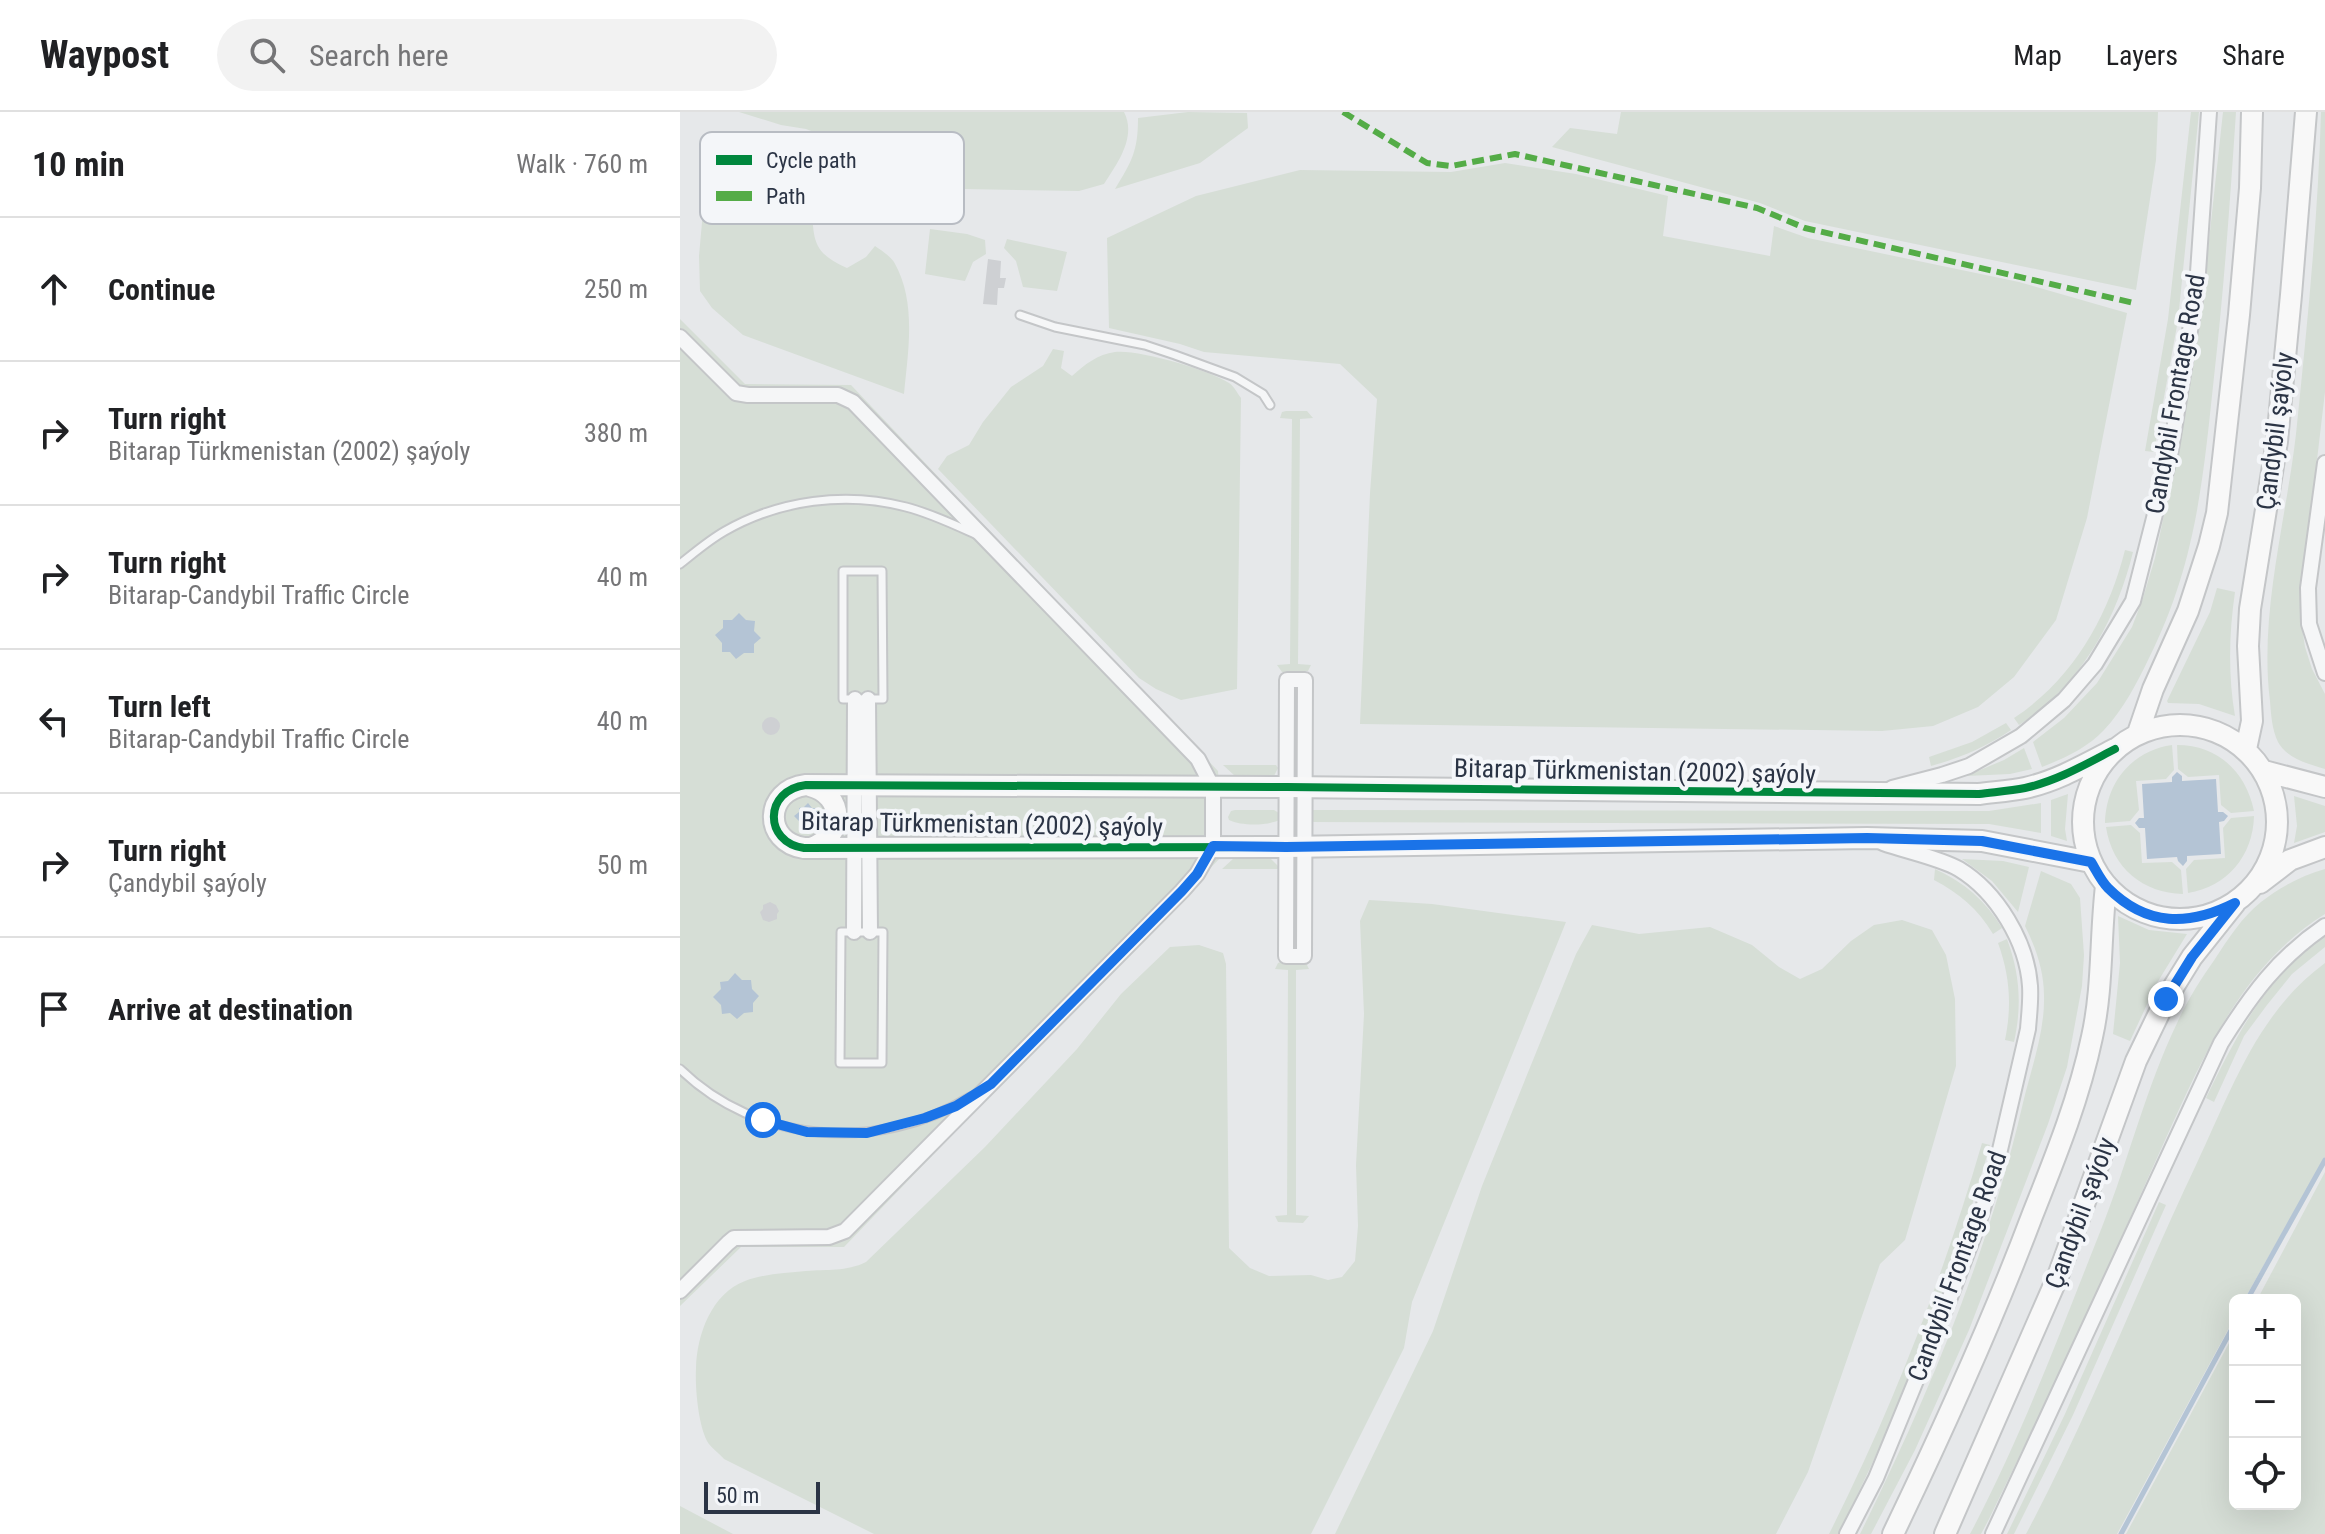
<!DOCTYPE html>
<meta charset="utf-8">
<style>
body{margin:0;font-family:"Roboto Condensed",sans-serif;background:#f2f2f2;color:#202124}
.controls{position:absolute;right:24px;bottom:24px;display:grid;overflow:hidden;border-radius:12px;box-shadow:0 8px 32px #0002}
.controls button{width:72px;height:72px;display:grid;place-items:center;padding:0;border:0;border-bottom:2px solid #e0e0e0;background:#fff;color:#202124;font:40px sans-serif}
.scale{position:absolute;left:24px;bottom:20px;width:116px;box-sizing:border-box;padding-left:8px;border:4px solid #2b3445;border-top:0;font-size:22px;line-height:28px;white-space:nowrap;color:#2b3445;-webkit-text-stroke:6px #f4f6f9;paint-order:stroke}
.stop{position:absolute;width:24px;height:24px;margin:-18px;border:6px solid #1a73e8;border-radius:50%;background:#fff}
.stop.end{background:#1a73e8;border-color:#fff;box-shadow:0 2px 8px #0008}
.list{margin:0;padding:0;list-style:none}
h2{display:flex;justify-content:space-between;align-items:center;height:104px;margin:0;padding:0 32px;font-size:34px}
h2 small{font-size:26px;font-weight:400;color:#757577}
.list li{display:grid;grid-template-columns:52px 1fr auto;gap:24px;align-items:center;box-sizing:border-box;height:144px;padding:0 32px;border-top:2px solid #e0e0e0}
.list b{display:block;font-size:30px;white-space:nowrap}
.list p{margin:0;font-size:26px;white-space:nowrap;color:#757577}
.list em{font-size:26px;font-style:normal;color:#757577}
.icon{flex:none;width:44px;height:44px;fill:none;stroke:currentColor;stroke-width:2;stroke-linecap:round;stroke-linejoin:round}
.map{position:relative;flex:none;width:1645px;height:1422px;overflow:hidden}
header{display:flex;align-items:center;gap:48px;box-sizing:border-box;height:112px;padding:0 40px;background:#fff;border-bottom:2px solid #e0e0e0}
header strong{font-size:38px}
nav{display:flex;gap:44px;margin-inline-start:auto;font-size:28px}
.search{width:560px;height:72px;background:#f2f2f2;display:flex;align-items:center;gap:20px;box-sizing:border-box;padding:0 28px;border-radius:44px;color:#757577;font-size:30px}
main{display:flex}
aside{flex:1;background:#fff}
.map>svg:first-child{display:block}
.green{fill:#d6ded6}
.water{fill:#b4c4d5}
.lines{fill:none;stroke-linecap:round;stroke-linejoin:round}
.stream{stroke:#b4c4d5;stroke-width:5}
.building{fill:#ced0d3}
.lane-casing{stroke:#c4c6c8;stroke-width:11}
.street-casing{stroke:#c4c6c8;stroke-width:18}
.secondary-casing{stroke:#c4c6c8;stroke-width:24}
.lane{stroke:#f5f6f7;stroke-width:7}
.street{stroke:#f5f6f7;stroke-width:14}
.secondary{stroke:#f8f8f8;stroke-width:20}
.quiet{stroke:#54ac47;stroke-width:6;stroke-dasharray:12 6;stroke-linecap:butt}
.cycleway-casing{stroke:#f4f6f9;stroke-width:13}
.cycleway{stroke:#00873e;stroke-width:8}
.route{stroke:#1a73e8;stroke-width:10}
.labels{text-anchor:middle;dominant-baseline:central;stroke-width:8;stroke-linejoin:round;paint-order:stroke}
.street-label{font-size:26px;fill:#2b3445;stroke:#f4f6f9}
.key{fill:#f4f6f9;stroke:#b8bcc3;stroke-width:2}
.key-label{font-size:22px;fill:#2b3445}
</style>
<header>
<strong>Waypost</strong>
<div class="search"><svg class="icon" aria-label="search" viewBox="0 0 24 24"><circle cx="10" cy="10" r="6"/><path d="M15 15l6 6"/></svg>Search here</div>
<nav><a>Map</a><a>Layers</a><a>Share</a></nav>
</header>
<main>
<aside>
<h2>10 min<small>Walk · 760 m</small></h2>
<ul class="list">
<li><svg class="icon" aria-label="ahead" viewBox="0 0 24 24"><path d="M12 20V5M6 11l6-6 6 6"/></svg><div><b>Continue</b></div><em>250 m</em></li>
<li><svg class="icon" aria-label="right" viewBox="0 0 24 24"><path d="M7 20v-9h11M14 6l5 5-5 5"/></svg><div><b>Turn right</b><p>Bitarap Türkmenistan (2002) şaýoly</p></div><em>380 m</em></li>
<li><svg class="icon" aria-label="right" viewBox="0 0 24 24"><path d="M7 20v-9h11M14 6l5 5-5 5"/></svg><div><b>Turn right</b><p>Bitarap-Candybil Traffic Circle</p></div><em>40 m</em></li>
<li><svg class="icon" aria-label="left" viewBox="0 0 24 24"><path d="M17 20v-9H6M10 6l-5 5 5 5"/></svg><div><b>Turn left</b><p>Bitarap-Candybil Traffic Circle</p></div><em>40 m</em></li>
<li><svg class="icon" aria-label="right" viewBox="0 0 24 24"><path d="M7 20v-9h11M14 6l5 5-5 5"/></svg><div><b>Turn right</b><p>Çandybil şaýoly</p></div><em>50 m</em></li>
<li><svg class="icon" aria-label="arrive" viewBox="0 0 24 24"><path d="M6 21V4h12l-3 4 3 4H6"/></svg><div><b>Arrive at destination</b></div></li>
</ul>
</aside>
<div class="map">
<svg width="1645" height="1422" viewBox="0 0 1645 1422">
<rect width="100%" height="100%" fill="#e6e8ea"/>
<!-- green -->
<path class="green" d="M59,0H444C457,25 437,52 424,72L399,79L228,76L205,62L170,34L126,17L101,13Z
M508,0L567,1L568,16L520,51L435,77C452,49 458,39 458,6Z
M941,0H1478L1476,48L1456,178L1125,109L1080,91L872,35L890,16L937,22Z
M1511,0H1519L1498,208L1474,340L1465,339L1488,207Z
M1543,0H1556C1550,89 1544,177 1534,265C1523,368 1516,452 1469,546C1457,571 1443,598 1424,618C1407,636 1385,646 1362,655L1353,630L1384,606L1417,571L1452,515L1463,486L1475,446L1488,384L1521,202Z
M1641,0H1645V280L1622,475L1621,509L1625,535L1632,557L1645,582V657C1629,652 1607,647 1598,630C1592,618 1591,602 1590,589C1579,502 1606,409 1616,322C1627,215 1638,108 1641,0Z
M825,51L896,62L988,84L983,124L1090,144L1094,114L1128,126L1339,170L1447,201L1407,406L1376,508L1334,565L1298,595L1253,614L1202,619L680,612L690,381L697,287L660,252L524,240L500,232L429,216L427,126L516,84L620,58L771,60Z
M37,57L131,87C135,124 128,139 167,156L186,145L195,134C201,138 210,144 214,150C237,190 228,239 224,282L63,223L32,196L20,179L19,144L23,99Z
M250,117L287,122L305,128L306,142L293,150L285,169L245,162Z
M327,127L387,140L377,179L343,175L336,149L324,136Z
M0,207L65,272L171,273L538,659L543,743L164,1135H61L0,1194Z
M373,237L384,239L381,256L392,264C404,253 418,242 435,240C457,237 530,258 549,271C554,274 557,281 561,286L557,577L501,588L476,577L459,566L258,357L267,344L289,333L303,310L331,275L363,254Z
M606,299H627L633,306L620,307L618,552L631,553L628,559L602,560L597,553L610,552L612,307L600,306L602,300Z
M1445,438L1453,440C1436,509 1400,574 1339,613L1334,606C1393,567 1428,505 1445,438Z
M1537,476L1555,480C1549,521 1548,563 1555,604L1519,592L1488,591L1487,589L1530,500Z
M1326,611L1331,618C1306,635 1280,646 1251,654L1249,645L1292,630Z
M1492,633L1494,658L1486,667L1456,669L1459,698L1450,709L1425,711C1426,670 1452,639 1492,633Z
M1497,633C1538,633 1566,660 1574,699L1551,701L1541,693L1539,663L1508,665L1498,657Z
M1344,636L1352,657L1330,662L1286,664L1324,648Z
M543,653H596L598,656L594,664H555Z
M1388,682L1385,717L1387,729L1371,724V688Z
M1614,684L1645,694V720L1614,731L1617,714Z
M1361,691V721L1309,712L629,710L630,699L633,698L1309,699Z
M555,698H594L599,701V708C587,714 561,714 549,708L548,705L551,699Z
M1574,704C1573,744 1547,775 1508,781L1506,757L1514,748L1545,746L1543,716L1551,706Z
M1451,713L1460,721L1462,751L1492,750L1501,758L1503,782C1463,781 1432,756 1426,715Z
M554,746H590L598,754V757H542Z
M1282,747L1323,749L1349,755L1338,800L1312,769Z
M1255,757C1284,770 1306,789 1322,816L1313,822C1298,797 1279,781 1254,768Z
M1645,757V802C1563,853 1524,942 1486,1026C1464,1074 1443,1123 1421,1171C1385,1250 1347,1329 1309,1407L1301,1422H1290C1342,1324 1381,1218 1422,1115C1449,1047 1466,975 1498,909C1508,887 1521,867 1535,847C1548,827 1562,805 1581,790C1600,775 1621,764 1645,757Z
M1361,759L1391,772L1400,786L1404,843L1402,874L1387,955L1368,1012L1289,1218L1235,1338L1191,1422H1180C1248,1284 1308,1142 1343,991C1351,957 1365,920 1364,884C1364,859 1356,836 1345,814Z
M689,788L752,792L886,810L732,1190L724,1236L631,1422H194L44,1347C39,1341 30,1335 27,1329C18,1311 15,1275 16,1256C17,1223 31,1182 65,1169C83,1162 106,1161 126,1159C147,1157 166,1160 186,1150L305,1035L397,937L441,882L490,835L519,833L543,841L546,852L549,1136L570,1156L589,1164L631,1163L648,1168L662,1165L675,1149L678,1114L676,1053L684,902L680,809Z
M1438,804L1469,818L1507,822L1477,871L1450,929L1433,922L1440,851Z
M1222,808L1252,818L1266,843L1275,887L1276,954L1225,1128L1200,1152L1128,1360L1096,1422H655L753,1219L802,1074L896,842L912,813L959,822L1030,815L1072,833L1099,855L1120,867L1142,857L1171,829L1194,813Z
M1645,823V835L1612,862L1587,893L1564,924L1534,990L1526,986C1556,924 1587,863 1645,823Z
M1327,827C1340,862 1342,894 1334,930L1325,928C1332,894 1330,864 1318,831Z
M601,850L626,851L629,857L616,858V1103L629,1104L623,1111L598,1110L595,1104L607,1103L608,858L595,857L598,851Z
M1645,851V1045L1564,1188H1555V1205L1437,1422H1346C1410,1302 1458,1175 1516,1053C1551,979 1577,901 1645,851Z
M1302,1031L1310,1033C1272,1167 1221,1298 1158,1422H1149C1212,1297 1263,1166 1302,1031Z
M1645,1060V1422H1446L1555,1220V1392H1615V1188H1577Z
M1479,1090L1486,1093L1393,1303L1334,1422H1327L1385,1302Z
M0,1394L53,1422H0Z"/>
<!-- water -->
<path class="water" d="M59,501L66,508L75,509L74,519L81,526L74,532V541H64L56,547L50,540H42V531L35,523L43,516V508H52Z
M1497,660L1502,664V669L1536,667L1538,700H1543L1548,704L1544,709L1539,710L1541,742L1507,744V749L1503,754L1498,749L1497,745L1467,747L1465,716H1459L1455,711L1459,706H1464L1462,672L1492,670V665Z
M128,691L132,696H137V701L141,705L137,709V714H132L128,718L124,714H119V709L114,704L119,700V696L124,695Z
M55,861L62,868H71L72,877L79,884L73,891V900L64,901L57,907L50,901L42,902L41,893L33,885L41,877L40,870L48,869Z"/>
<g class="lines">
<!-- stream -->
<path class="stream" d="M1567,1188L1645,1048
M1441,1422L1555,1211"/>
</g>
<!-- building -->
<path class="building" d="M308,147L321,149L320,166H326L324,176H318L317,193L303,192Z
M82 614a9 9 0 1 1 18 0a9 9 0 1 1-18 0Z
M90,790L96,793L99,799L97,802V807L89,810L83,808L80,800L83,797V793Z"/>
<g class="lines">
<defs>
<path id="lane" d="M340,203L375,215L465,233L495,243L555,265L583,282L590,293
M0,452C14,441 29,428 45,419C99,388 166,379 226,395C250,401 273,412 295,422
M163,459H202L203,587H163Z
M161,820H203L202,951H160Z
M0,957C77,1032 198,1041 290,985"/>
<path id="street" d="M0,225L56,281L68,283H158L173,290L518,647L533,676V734L517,762L502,779L165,1119L149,1125L54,1126L48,1131L0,1179
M1645,351L1628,476L1629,512L1645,561
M607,568H625L624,844H606Z
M188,587L190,820
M1212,676L1262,663L1289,654L1341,624L1384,588L1415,552L1453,489L1490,343L1517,175L1529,0
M174,820L175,587
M1167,1422L1196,1366L1269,1188L1297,1115L1316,1055L1348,917C1349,903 1351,889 1350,874C1347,830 1317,780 1279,757C1260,746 1225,739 1203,731
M1313,1422L1541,931C1571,883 1598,846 1645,814"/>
<path id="secondary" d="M1403 710a97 97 0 1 1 194 0a97 97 0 1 1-194 0Z
M1458,621L1473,577L1508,499L1529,434L1537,401L1559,203L1570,76L1572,0
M1566,637L1572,609L1568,534L1570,497L1597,329L1611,183L1626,0
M1584,659L1645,675
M130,674C165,683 165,724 131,736
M1411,750L1302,729L1187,726L606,735L124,736C83,730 84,678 126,673L607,675L1299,682C1314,680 1330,679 1345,676C1377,669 1406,652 1435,637
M1580,771L1610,748L1645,735
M1213,1422C1263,1318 1311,1213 1352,1104C1375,1046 1399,987 1412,925C1423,876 1420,825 1426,774
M1265,1422L1378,1164L1456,949L1486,887L1512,845L1555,791"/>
</defs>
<!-- lane casing -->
<use href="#lane" class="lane-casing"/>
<!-- street casing -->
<use href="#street" class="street-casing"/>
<!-- secondary casing -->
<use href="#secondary" class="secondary-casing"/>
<!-- lane -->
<use href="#lane" class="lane"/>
<!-- street -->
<use href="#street" class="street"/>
<!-- secondary -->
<use href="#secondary" class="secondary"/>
<!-- quiet -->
<path class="quiet" d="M663,0L747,51L771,54L835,42L1077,96L1125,116L1454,191"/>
<defs>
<path id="cycleway" d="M1411,750L1302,729L1187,726L606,735L124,736C83,730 84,678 126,673L607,675L1299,682C1314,680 1330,679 1345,676C1377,669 1406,652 1435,637"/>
</defs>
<!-- cycleway casing -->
<use href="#cycleway" class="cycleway-casing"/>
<!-- cycleway -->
<use href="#cycleway" class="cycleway"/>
</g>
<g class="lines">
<!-- route -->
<path class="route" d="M83,1008L127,1020L187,1021L245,1006L276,994L311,972L502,779L517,762L533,734L606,735L1187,726L1302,729L1411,750C1416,758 1421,769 1428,776C1467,815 1509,814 1555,791L1512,845L1486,887"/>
</g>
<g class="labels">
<!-- street labels -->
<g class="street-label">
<text transform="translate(1495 282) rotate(-80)">Candybil Frontage Road</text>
<text transform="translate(1595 319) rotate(-83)">Çandybil şaýoly</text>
<text transform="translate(955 659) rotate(1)">Bitarap Türkmenistan (2002) şaýoly</text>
<text transform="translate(302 712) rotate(1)">Bitarap Türkmenistan (2002) şaýoly</text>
<text transform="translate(1400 1101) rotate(-70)">Çandybil şaýoly</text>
<text transform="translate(1277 1154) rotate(-70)">Candybil Frontage Road</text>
</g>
</g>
<!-- legend -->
<rect x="20" y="20" width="264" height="92" rx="12" class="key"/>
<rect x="36" y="43" width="36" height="10" fill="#00873e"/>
<rect x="36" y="79" width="36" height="10" fill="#54ac47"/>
<g class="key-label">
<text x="86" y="56">Cycle path</text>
<text x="86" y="92">Path</text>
</g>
</svg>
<div class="controls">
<button>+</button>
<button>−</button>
<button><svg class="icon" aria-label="locate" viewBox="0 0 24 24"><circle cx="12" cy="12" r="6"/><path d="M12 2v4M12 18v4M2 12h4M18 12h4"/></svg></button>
</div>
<div class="scale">50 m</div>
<div class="stop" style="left:83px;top:1008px"></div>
<div class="stop end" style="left:1486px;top:887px"></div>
</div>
</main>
